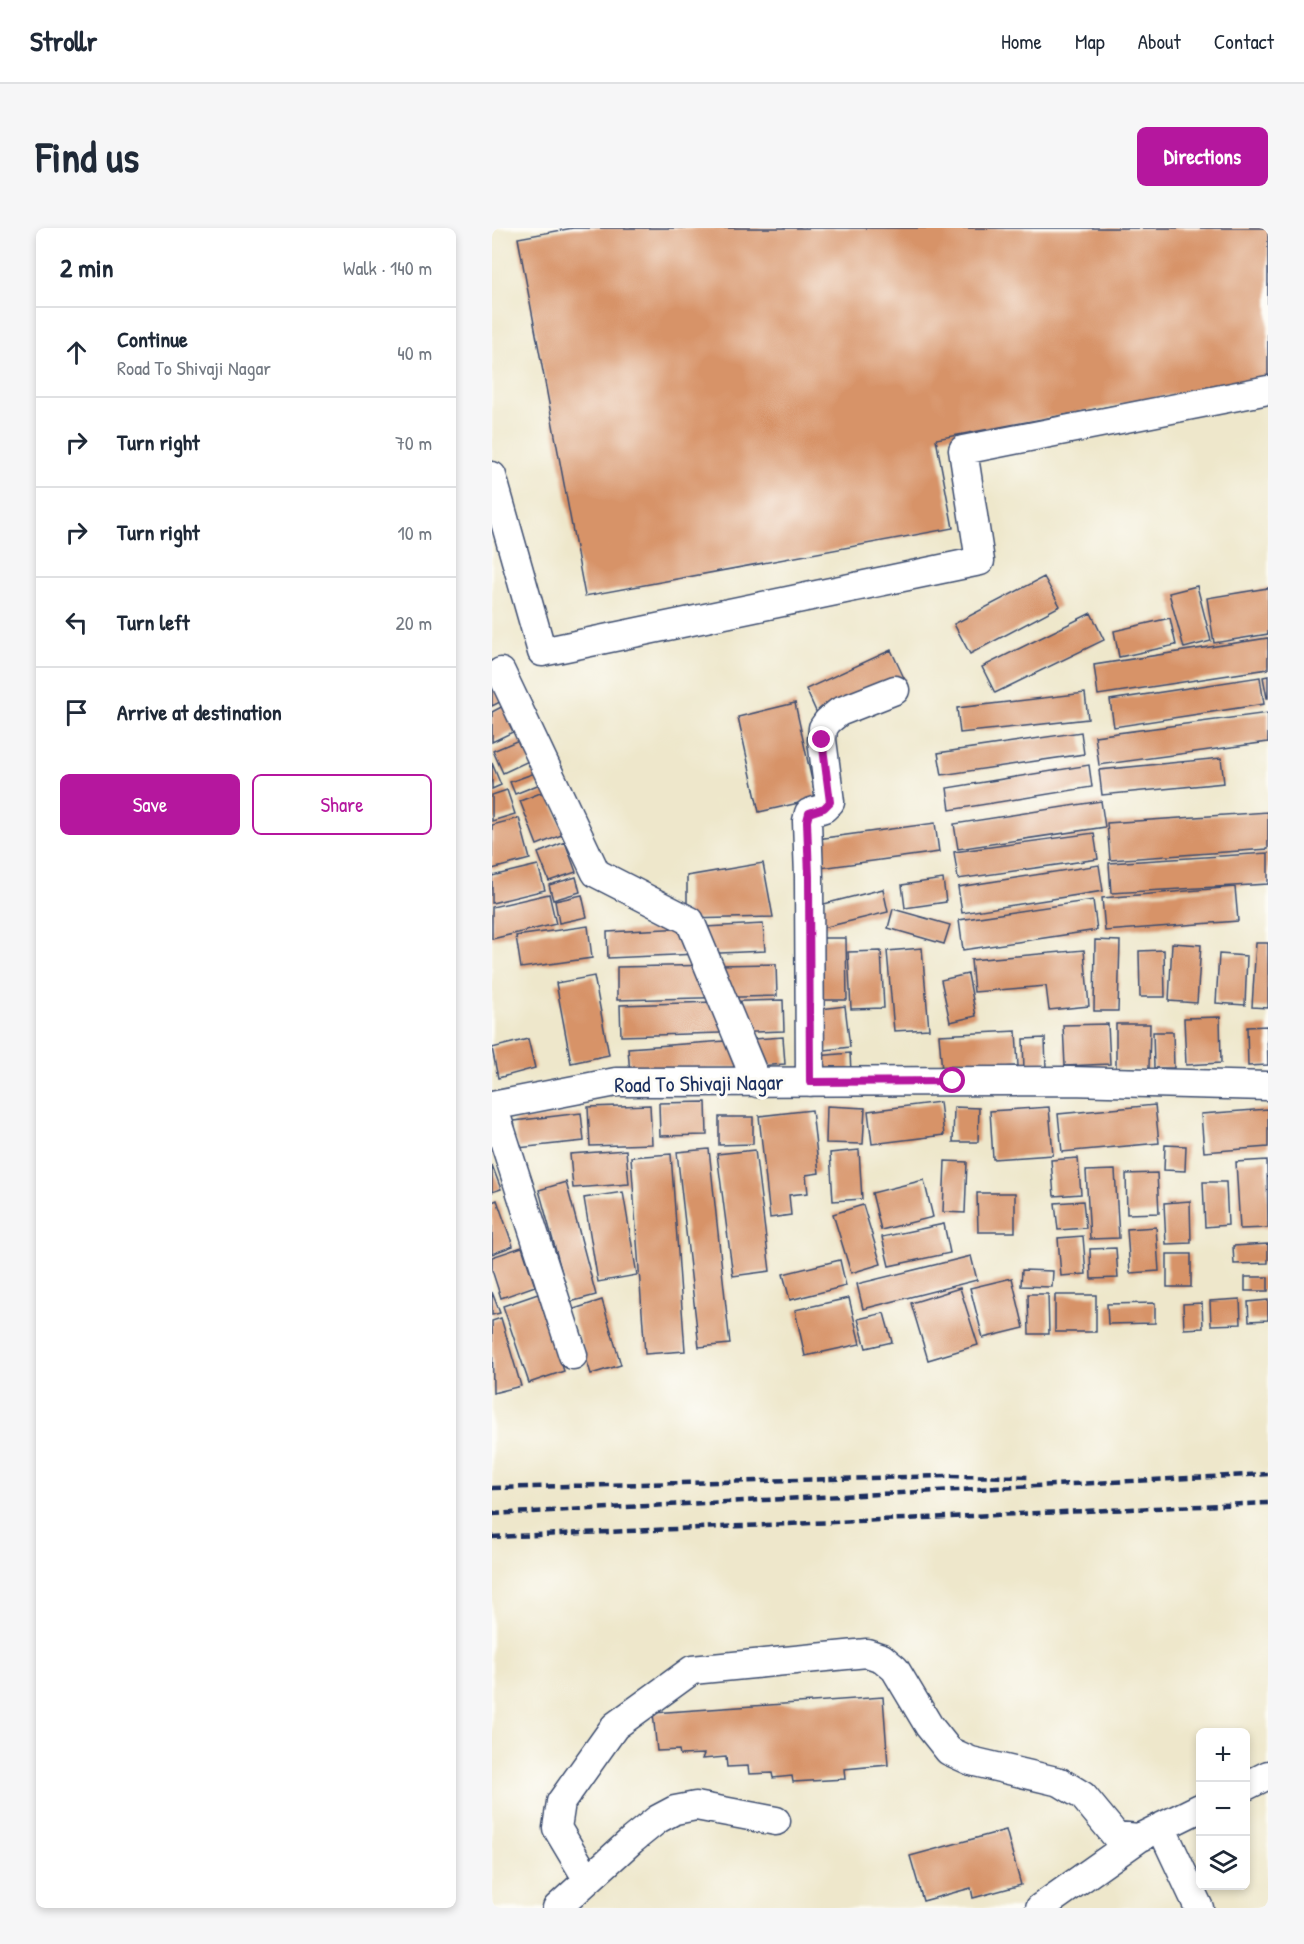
<!DOCTYPE html>
<meta charset="utf-8">
<style>
body{margin:0;font-family:"Patrick Hand",sans-serif;background:#f6f6f7;color:#1f2937}
.controls{position:absolute;right:18px;bottom:18px;display:grid;overflow:hidden;border-radius:9px;box-shadow:0 3px 9px #0003}
.controls button{width:54px;height:54px;display:grid;place-items:center;padding:0;border:0;border-bottom:2px solid #e0e1e3;background:#fff;color:#1f2937;font:30px sans-serif}
.stop{position:absolute;width:18px;height:18px;margin:-14px;border:4px solid #b5179e;border-radius:50%;background:#fff}
.stop.end{background:#b5179e;border-color:#fff;box-shadow:0 2px 6px #0008}
.list{margin:0;padding:0;list-style:none}
h2{display:flex;justify-content:space-between;align-items:center;height:78px;margin:0;padding:0 24px;font-size:26px}
h2 small{font-size:20px;font-weight:400;color:#747a83}
.list li{display:grid;grid-template-columns:39px 1fr auto;gap:18px;align-items:center;box-sizing:border-box;height:90px;padding:0 24px;border-top:2px solid #e0e1e3}
.list b{display:block;font-size:22px;white-space:nowrap}
.list p{margin:0;font-size:20px;white-space:nowrap;color:#747a83}
.list em{font-size:20px;font-style:normal;color:#747a83}
.actions{display:flex;gap:12px;padding:18px 24px}
.actions a{flex:1;padding:14px 0;border:2px solid #b5179e;border-radius:9px;text-align:center;font-size:21px;color:#b5179e}
.actions .main{background:#b5179e;color:#fff}
.icon{flex:none;width:33px;height:33px;fill:none;stroke:currentColor;stroke-width:2;stroke-linecap:round;stroke-linejoin:round}
.map{position:relative;flex:none;width:776px;height:1680px;overflow:hidden;border-radius:9px}
header{display:flex;align-items:center;gap:36px;box-sizing:border-box;height:84px;padding:0 30px;background:#fff;border-bottom:2px solid #e0e1e3}
header strong{font-size:28px}
nav{display:flex;gap:33px;margin-inline-start:auto;font-size:21px}
.intro{display:flex;align-items:center;justify-content:space-between;box-sizing:border-box;height:144px;padding:0 36px}
h1{margin:0;font-size:42px}
.button{padding:15px 27px;border-radius:9px;background:#b5179e;color:#fff;font-size:21px;font-weight:700}
main{display:flex;gap:36px;padding:0 36px}
aside{flex:1;background:#fff;border-radius:9px;box-shadow:0 3px 9px #0003}
.map>svg:first-child{display:block}
.building{fill:#d79367}
.lines{fill:none;stroke-linecap:round;stroke-linejoin:round}
.minor-casing{stroke:#3b4b6e;stroke-width:31}
.minor{stroke:#fff;stroke-width:28}
.rail{stroke:#1b2f5e;stroke-width:4.5;stroke-dasharray:9 4.5;stroke-linecap:butt}
.route{stroke:#b5179e;stroke-width:8}
.labels{text-anchor:middle;dominant-baseline:central;stroke-width:6;stroke-linejoin:round;paint-order:stroke}
.street-label{font-size:22px;fill:#1b2f5e;stroke:#fdfcf7}
</style>
<header>
<strong>Strollr</strong>
<nav><a>Home</a><a>Map</a><a>About</a><a>Contact</a></nav>
</header>
<div class="intro"><h1>Find us</h1><a class="button">Directions</a></div>
<main>
<aside>
<h2>2 min<small>Walk · 140 m</small></h2>
<ul class="list">
<li><svg class="icon" aria-label="ahead" viewBox="0 0 24 24"><path d="M12 20V5M6 11l6-6 6 6"/></svg><div><b>Continue</b><p>Road To Shivaji Nagar</p></div><em>40 m</em></li>
<li><svg class="icon" aria-label="right" viewBox="0 0 24 24"><path d="M7 20v-9h11M14 6l5 5-5 5"/></svg><div><b>Turn right</b></div><em>70 m</em></li>
<li><svg class="icon" aria-label="right" viewBox="0 0 24 24"><path d="M7 20v-9h11M14 6l5 5-5 5"/></svg><div><b>Turn right</b></div><em>10 m</em></li>
<li><svg class="icon" aria-label="left" viewBox="0 0 24 24"><path d="M17 20v-9H6M10 6l-5 5 5 5"/></svg><div><b>Turn left</b></div><em>20 m</em></li>
<li><svg class="icon" aria-label="arrive" viewBox="0 0 24 24"><path d="M6 21V4h12l-3 4 3 4H6"/></svg><div><b>Arrive at destination</b></div></li>
</ul>
<div class="actions"><a class="main">Save</a><a>Share</a></div>
</aside>
<div class="map">
<svg width="776" height="1680" viewBox="0 0 776 1680">
<rect width="100%" height="100%" fill="#fdfcf7"/>
<filter id="ink" filterUnits="userSpaceOnUse"><feTurbulence type="fractalNoise" baseFrequency=".0167" numOctaves="2"/><feDisplacementMap in="SourceGraphic" scale="12" xChannelSelector="R" yChannelSelector="G"/><feConvolveMatrix kernelMatrix="1 2 1 2 8 2 1 2 1" color-interpolation-filters="sRGB"/></filter>
<filter id="wash" filterUnits="userSpaceOnUse"><feTurbulence type="fractalNoise" baseFrequency=".008" numOctaves="4" result="noise"/><feDisplacementMap in="SourceGraphic" scale="24" xChannelSelector="R" yChannelSelector="G"/><feGaussianBlur stdDeviation="1.35" result="paint"/><feColorMatrix in="noise" values="0 0 0 0 0 0 0 0 0 0 0 0 0 0 0 0 0 1.4 0 .05"/><feComposite in="paint" operator="in"/></filter>
<g filter="url(#wash)">
<rect width="100%" height="100%" fill="#eee7cb"/>
<g id="blocks">
<!-- building -->
<path class="building" d="M81,0H776V149L444,211L461,300L93,368L26,10Z
M552,349L568,378L478,426L462,396Z
M705,358L719,413L692,420L677,365Z
M776,360V406L722,415L715,370Z
M599,385L612,412L503,465L490,439Z
M678,390L684,417L627,429L622,403Z
M776,410V441L606,467L602,437Z
M399,422L413,452L327,490L314,461Z
M776,448V470H775L771,449Z
M768,449L772,476L622,499L618,472Z
M0,454L10,473L0,478Z
M593,465L596,491L468,505L465,480Z
M303,475L324,571L267,584L246,489Z
M13,477L25,502L0,514V484Z
M776,485V514L607,537L603,508Z
M589,504L592,526L450,547L446,525Z
M29,511L39,532L11,545L1,523Z
M729,530L732,555L610,567L607,542Z
M0,535L9,557L0,561Z
M597,537L600,559L458,582L455,560Z
M43,545L48,556L23,566L18,554Z
M15,562L23,586L0,593V567Z
M56,562L72,606L45,617L28,573Z
M609,573L613,599L466,621L462,596Z
M776,584V621L618,632L615,595Z
M27,590L38,631L0,641V597Z
M443,595L447,624L329,640L325,611Z
M602,605L606,631L466,651L462,624Z
M73,614L84,644L57,653L46,625Z
M776,625V656L619,665L617,635Z
M271,635L281,689L195,691V648Z
M46,637L53,662L0,675V648Z
M607,637L611,663L470,685L466,659Z
M84,649L88,664L61,672L57,657Z
M451,651L454,674L413,680L410,657Z
M743,659L746,693L613,703L610,670Z
M391,661L396,684L330,700L324,678Z
M57,666L64,696L0,711V679Z
M90,667L95,689L67,695L63,673Z
M601,672L605,702L471,722L467,692Z
M401,681L458,697L452,716L396,700Z
M271,696L273,723L116,730L115,704Z
M96,698L100,730L29,740L24,708Z
M321,710H354L355,772H322Z
M603,712L628,713L626,783H602Z
M680,715L709,717L705,775L677,773Z
M764,715H776V780L760,779Z
M430,720L437,801L402,803L395,723Z
M592,722L597,778L557,782L554,758L482,764L479,732Z
M672,722L673,769H648L647,723Z
M389,723L392,780L359,781L356,724Z
M727,726L755,728L753,777L724,775Z
M284,736L285,768L125,772V739Z
M476,746L484,788L458,794L449,752Z
M102,748L117,827L79,835L64,755Z
M291,772L292,803L129,808L128,777Z
M353,778L358,819L325,823L321,782Z
M728,789L729,835L694,837L692,790Z
M616,796L618,836L573,838L571,797Z
M624,796H658L657,841L624,840Z
M775,798L776,837L756,838L755,799Z
M524,803L526,838L450,843L447,807Z
M661,804H681L682,840H662Z
M291,809L293,836L138,847L136,820Z
M553,810L554,841L532,842L531,811Z
M36,811L43,840L6,850L0,820Z
M358,825L359,843L327,845L325,828Z
M214,874L215,907L168,908L167,875Z
M448,874L452,907L380,916L376,883Z
M158,877L160,916L98,918L96,879Z
M663,877L667,915L570,924L566,886Z
M335,878L373,880L371,916L334,915Z
M462,879L487,880L486,914H461Z
M557,879L561,927L501,931L498,883Z
M776,881V919L712,924L709,886Z
M320,882L327,945L314,947L316,965L297,967L299,987L278,990L267,888Z
M89,885L92,913L26,920L22,893Z
M227,889H261V916L227,917Z
M673,917L694,918L693,943L672,942Z
M217,921L238,1116L207,1119L185,924Z
M134,922L137,956L81,960L78,926Z
M263,922L278,1043L241,1048L225,926Z
M367,922L370,971L341,973L338,925Z
M179,926L193,1123L153,1126L139,929Z
M586,930L589,966L562,968L559,932Z
M775,932L776,1000L748,1001L744,934Z
M453,933L475,934L473,985L451,984Z
M0,937L9,961L0,964Z
M623,942L627,1010L598,1011L594,943Z
M665,945L667,985L635,986L634,946Z
M432,952L441,989L389,1002L380,965Z
M74,954L104,1067L78,1074L47,962Z
M711,954H734L736,997L713,999Z
M131,964L145,1047L106,1054L92,970Z
M485,965H523V1004H486Z
M5,972L21,1018L0,1026V974Z
M591,973L594,1000L566,1002L563,975Z
M698,973L699,1015L674,1016L672,975Z
M371,977L389,1036L359,1045L341,986Z
M452,996L458,1025L397,1038L390,1009Z
M664,999L667,1043L638,1045L635,1001Z
M591,1008L594,1046L569,1048L566,1010Z
M776,1016V1035L742,1036L741,1018Z
M30,1019L43,1058L9,1070L0,1042V1029Z
M624,1020L626,1050L599,1051L598,1021Z
M675,1026H699V1059H675Z
M479,1028L485,1052L371,1081L365,1056Z
M348,1032L354,1058L298,1072L291,1046Z
M530,1042L561,1043L560,1059L529,1058Z
M753,1049H776V1063H753Z
M520,1050L532,1100L491,1110L478,1060Z
M468,1060L486,1117L436,1132L419,1075Z
M0,1064L8,1085L0,1087Z
M46,1066L72,1143L37,1155L11,1078Z
M536,1066H556L557,1106H537Z
M563,1067H604V1104H563Z
M357,1070L368,1116L313,1128L303,1082Z
M748,1071L749,1096L719,1097L718,1073Z
M110,1072L129,1137L99,1146L79,1082Z
M776,1072V1092L757,1093L756,1074Z
M663,1075V1095L616,1096L615,1076Z
M710,1075L711,1100L692,1101L691,1076Z
M392,1085L400,1114L374,1120L366,1091Z
M9,1090L29,1158L1,1165L0,1093Z
M391,1469L396,1537L352,1541L353,1551L301,1554L300,1548L281,1550L280,1545L257,1546L256,1538L235,1539L234,1529L210,1531L212,1526L188,1527L187,1522L165,1523L161,1485Z
M514,1602L529,1657L481,1670L479,1660L431,1673L418,1628Z"/>
</g>
</g>
<g filter="url(#ink)">
<use href="#blocks" fill-opacity="0" stroke="#3b4b6e" stroke-width="1.5"/>
<g class="lines">
<defs>
<path id="minor" d="M0,248L50,424L488,333L471,222L776,162
M9,444L104,645L198,693L265,855
M318,854L317,649L315,593L317,585L332,580L338,574L330,512L331,500L336,493L347,484L403,462
M0,878L124,854L577,853L776,858
M1,878L81,1127
M754,1558L776,1547
M669,1599L707,1680
M96,1652L65,1600L69,1574L123,1498L200,1442L375,1425L390,1430L403,1441L437,1498L457,1523L479,1533L568,1554L591,1568L624,1608L647,1610
M65,1680L140,1612L166,1591L183,1582L204,1578L284,1593
M548,1680L647,1610L708,1580"/>
</defs>
<!-- minor casing -->
<use href="#minor" class="minor-casing"/>
<!-- minor -->
<use href="#minor" class="minor"/>
<!-- rail -->
<path class="rail" d="M0,1260L455,1248L537,1249
M0,1286L776,1246
M0,1309L776,1275"/>
</g>
</g>
<g class="lines" filter="url(#ink)">
<!-- route -->
<path class="route" d="M330,512L338,574L332,580L317,585L315,593L317,649L318,854L461,853"/>
</g>
<g class="labels">
<!-- street labels -->
<g class="street-label">
<text transform="translate(207 855) rotate(-1)">Road To Shivaji Nagar</text>
</g>
</g>
</svg>
<div class="controls">
<button>+</button>
<button>−</button>
<button><svg class="icon" aria-label="layers" viewBox="0 0 24 24"><path d="M12 4l9 5-9 5-9-5zM3 14l9 5 9-5"/></svg></button>
</div>
<div class="stop" style="left:461px;top:853px"></div>
<div class="stop end" style="left:330px;top:512px"></div>
</div>
</main>
